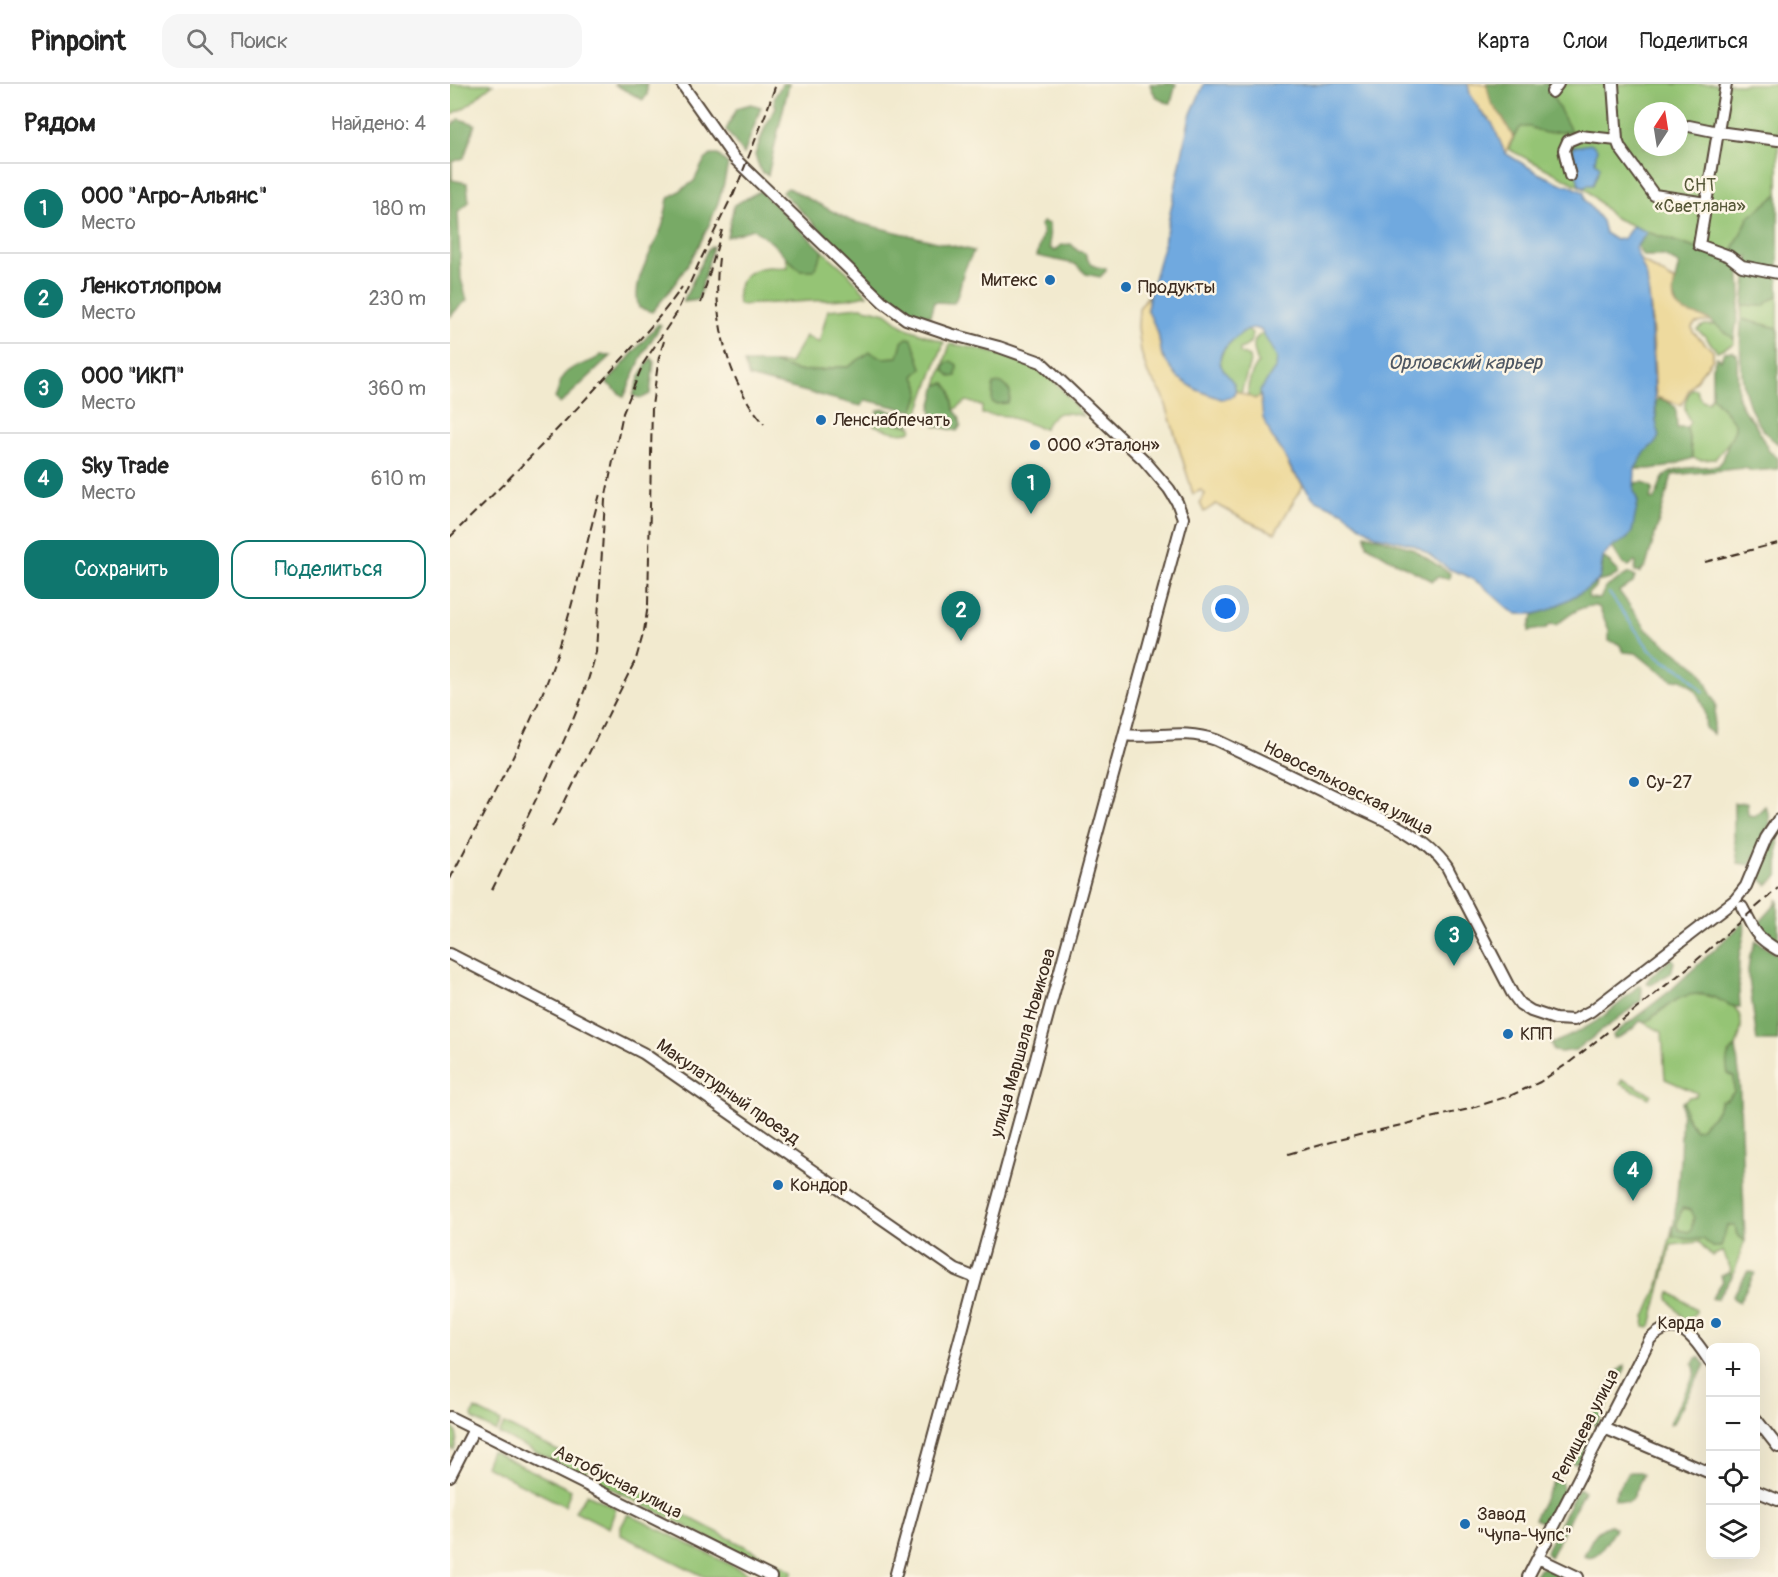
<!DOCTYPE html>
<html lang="ru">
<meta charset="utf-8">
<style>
body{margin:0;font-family:Pangolin,sans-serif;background:#f6f6f6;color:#222}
.controls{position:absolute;right:18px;bottom:18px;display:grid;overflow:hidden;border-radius:12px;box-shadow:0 6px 24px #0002}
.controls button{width:54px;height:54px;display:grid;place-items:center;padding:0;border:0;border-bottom:2px solid #e0e0e0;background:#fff;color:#222;font:30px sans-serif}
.compass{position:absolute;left:1184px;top:18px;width:54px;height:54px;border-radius:50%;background:#fff;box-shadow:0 6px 24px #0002;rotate:12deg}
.you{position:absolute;left:776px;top:525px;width:21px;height:21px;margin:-15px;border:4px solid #fff;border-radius:50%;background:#1a73e8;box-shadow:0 0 0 9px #1a73e833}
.badge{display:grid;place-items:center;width:39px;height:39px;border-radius:50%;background:#0f766e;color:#fff;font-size:20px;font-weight:700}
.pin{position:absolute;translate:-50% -50px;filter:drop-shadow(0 2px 3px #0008)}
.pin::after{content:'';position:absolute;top:32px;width:21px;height:18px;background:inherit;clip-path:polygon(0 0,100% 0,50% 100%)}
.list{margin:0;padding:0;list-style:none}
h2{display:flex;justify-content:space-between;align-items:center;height:78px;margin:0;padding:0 24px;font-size:26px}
h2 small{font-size:20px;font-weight:400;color:#767676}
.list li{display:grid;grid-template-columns:39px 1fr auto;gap:18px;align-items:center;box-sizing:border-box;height:90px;padding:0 24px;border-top:2px solid #e0e0e0}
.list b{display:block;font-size:22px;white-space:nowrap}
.list p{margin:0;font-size:20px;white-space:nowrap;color:#767676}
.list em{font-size:20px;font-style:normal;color:#767676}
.actions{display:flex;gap:12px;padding:18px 24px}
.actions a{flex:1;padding:14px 0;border:2px solid #0f766e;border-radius:18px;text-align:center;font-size:21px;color:#0f766e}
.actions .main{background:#0f766e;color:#fff}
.icon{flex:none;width:33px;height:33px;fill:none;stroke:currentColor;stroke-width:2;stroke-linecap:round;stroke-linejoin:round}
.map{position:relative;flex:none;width:1328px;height:1493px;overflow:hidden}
header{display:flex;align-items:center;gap:36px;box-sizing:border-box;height:84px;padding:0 30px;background:#fff;border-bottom:2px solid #e0e0e0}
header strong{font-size:28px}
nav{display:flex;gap:33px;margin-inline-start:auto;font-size:21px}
.search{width:420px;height:54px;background:#f6f6f6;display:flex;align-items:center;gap:15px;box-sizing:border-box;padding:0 21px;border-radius:18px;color:#767676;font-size:22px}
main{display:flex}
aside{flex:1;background:#fff}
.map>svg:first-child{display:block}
.green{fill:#95c474;stroke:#687749;stroke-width:1.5;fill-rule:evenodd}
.forest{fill:#78aa66;stroke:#5a6a42;stroke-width:1.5;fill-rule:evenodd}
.sand{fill:#eeda9e;stroke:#94825e;stroke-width:1.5}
.water{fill:#6fa9df;stroke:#556a7e;stroke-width:1.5}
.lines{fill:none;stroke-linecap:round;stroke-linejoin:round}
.stream{stroke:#6fa9df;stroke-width:2}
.minor-casing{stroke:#564739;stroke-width:14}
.minor{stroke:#fff;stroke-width:10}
.rail{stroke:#3b2a1e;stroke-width:2;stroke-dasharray:9 4.5;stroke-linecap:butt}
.poi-dot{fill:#1f6fb2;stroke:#fcf5e5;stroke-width:2}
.labels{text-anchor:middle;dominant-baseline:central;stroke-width:5;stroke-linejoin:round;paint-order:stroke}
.park-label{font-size:18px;fill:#565838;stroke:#fcf5e5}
.poi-label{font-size:18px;fill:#3b2a1e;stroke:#fcf5e5;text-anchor:start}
.street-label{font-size:18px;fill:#3b2a1e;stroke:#fcf5e5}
.water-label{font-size:20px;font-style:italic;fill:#4d5662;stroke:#fcf5e5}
</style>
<header>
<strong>Pinpoint</strong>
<div class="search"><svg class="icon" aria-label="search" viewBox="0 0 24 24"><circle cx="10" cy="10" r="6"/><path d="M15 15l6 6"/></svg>Поиск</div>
<nav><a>Карта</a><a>Слои</a><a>Поделиться</a></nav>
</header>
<main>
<aside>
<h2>Рядом<small>Найдено: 4</small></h2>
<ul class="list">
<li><span class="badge">1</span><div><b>ООО &quot;Агро-Альянс&quot;</b><p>Место</p></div><em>180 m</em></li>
<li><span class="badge">2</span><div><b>Ленкотлопром</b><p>Место</p></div><em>230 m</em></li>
<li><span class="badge">3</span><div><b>ООО &quot;ИКП&quot;</b><p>Место</p></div><em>360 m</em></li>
<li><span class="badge">4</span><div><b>Sky Trade</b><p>Место</p></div><em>610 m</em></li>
</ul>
<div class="actions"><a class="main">Сохранить</a><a>Поделиться</a></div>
</aside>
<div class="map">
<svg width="1328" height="1493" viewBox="0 0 1328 1493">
<rect width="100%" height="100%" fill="#fcf5e5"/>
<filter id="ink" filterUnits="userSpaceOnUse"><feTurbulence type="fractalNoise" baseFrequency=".0167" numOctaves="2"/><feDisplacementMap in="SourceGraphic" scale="12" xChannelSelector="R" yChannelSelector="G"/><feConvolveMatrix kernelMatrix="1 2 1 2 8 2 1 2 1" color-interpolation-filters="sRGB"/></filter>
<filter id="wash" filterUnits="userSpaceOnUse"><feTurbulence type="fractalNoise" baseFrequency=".008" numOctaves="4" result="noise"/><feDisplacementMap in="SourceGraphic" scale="24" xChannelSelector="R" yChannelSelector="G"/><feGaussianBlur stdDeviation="1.35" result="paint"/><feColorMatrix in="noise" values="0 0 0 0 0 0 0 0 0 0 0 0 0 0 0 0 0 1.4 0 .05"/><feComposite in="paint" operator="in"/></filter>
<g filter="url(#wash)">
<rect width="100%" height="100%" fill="#f2eacf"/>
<!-- green -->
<path class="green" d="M0,0H43C35,6 28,12 21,19C15,24 6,27 0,32Z
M1092,0H1328V110L1299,133L1278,175L1197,148L1163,133L1137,106L1058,65ZM1193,27H1229V63H1193Z
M373,167L398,189L417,211L396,215L289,221C284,199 295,185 318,183C324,183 331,184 338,183L336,173L350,186Z
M1328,212V244L1291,235L1293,221L1314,222L1318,217Z
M411,223L436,229L454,243L494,258L468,330L463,327C469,312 474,307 464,292L472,284L467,272L433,274L420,268L398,283H387L374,286L348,287L323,279H340L356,252L369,259L378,226Z
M1254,241H1266L1284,255V260L1267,267L1255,252L1247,246Z
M797,245L802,249C802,258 799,262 790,265V269L799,273L800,278L791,309L786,307C784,297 777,295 773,287C763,269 784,254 797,245Z
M814,249C817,256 823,263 826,271C831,288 811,297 810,312L805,315L798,312C797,301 801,289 808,279C804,268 799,254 814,249Z
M500,260C528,264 572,274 595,290C610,301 621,317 633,332C612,327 604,325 594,345L557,332L532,330V322L517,317L504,326L501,307L495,299L487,301Z
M1242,305H1246C1249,313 1250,317 1258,318L1262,312C1267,319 1281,332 1284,338C1290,349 1271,367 1265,375L1250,376L1243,374L1237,344L1240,338C1233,325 1233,317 1242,305Z
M425,333L462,343L461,347C450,352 434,345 424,341L423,337Z
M1238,910C1253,910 1283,915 1289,930C1294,941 1289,953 1286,963L1278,969L1284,993V1008L1277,1015L1271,1017C1269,1023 1266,1030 1261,1034C1256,1038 1254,1038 1251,1044L1245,1046L1235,1030L1234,1017L1239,1013L1246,1012L1247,1009L1215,995L1212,948L1195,939L1227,915Z
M1172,995L1201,1010L1199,1014L1170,1000Z
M1232,1124L1241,1126L1244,1133L1241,1146L1238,1148L1228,1146L1227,1140Z
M1223,1141V1152L1237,1155H1253L1263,1163H1271L1276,1142H1285L1287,1151L1295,1157C1289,1169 1288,1181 1282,1193L1281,1190L1278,1189L1281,1186L1273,1167L1262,1172L1249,1158L1221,1161L1201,1242L1199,1244L1194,1243L1195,1233L1210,1198Z
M1220,1208L1246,1225V1228L1238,1236L1232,1232L1218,1215Z
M25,1325L51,1338L46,1348L23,1335L22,1332Z
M54,1340L140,1383L134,1389L126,1388L49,1350Z
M0,1341C9,1349 8,1355 4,1366L0,1364Z
M41,1367L121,1406L115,1422L35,1382Z
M149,1387L343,1487L341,1492L336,1493L150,1399L147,1395Z
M137,1410L166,1424L159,1444L125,1427Z
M178,1430L305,1493H255L171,1451V1443Z"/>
<!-- forest -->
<path class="forest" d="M164,0H197V11L193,16Z
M332,0H339L318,91L311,88L305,71L315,43L326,23C321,12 328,10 332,0Z
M700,0H726L721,19C709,18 703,11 700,0Z
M1036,0H1102L1101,9L1121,47L1095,49L1080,43H1071L1063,53L1051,31L1040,19Z
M301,20L311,23L294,70L276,46L287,24Z
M9,35L25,40L14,74L2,78V96L17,99L19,118L8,128L11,195L17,216L7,225L0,233V42Z
M261,71H268L278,80C269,134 238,188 202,228L189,224C180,197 203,168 212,143C215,134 216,124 218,115L244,97L254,77Z
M338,104L401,137L524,167C520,174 516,181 513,190C510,200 510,209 504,219L484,218L480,232L463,230L444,219L332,108Z
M310,107L373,167L364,186H350L321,158L303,145L277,153L284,121Z
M1328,110V212L1318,217L1314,222L1293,221L1299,172L1289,175L1291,210L1284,255L1258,235L1232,228L1228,224L1222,209L1229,180L1214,172H1193L1187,162L1197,148L1278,175L1299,133Z
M593,138L599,140L600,164L605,167L611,161L621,160L628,167L635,169C639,180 643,184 656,184V187L650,193L636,190L625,180L587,172L593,148L590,141Z
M263,162L248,216L233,218L258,165Z
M1291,235L1328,244V360C1289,331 1289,279 1291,235Z
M208,240L211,241L193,270L174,313L157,299Z
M457,254L462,255L472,284L464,292C474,307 469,312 463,327L416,316L411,322L299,293L294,279H323L348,287L374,286L387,283H398L420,268L433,274L448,273L452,258Z
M1282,267L1287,270L1288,314L1295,328L1304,338L1319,367L1328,374V385L1302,387L1295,384L1222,391L1196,482L1189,489L1185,487L1186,479L1184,478L1179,482L1173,480L1162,463L1188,418L1184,407L1185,399L1193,398L1203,404L1200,415L1204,416C1208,409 1209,399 1214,393C1224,382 1254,383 1268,382L1273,376L1278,360L1285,345V339L1262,312V283L1267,273L1271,276L1274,268Z
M151,271L161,272L110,320L105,314C109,307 109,299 113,292C121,280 141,281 151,271Z
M201,274L204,277L200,310L192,314L183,312L190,292Z
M501,277L507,281L506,292L501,293L494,286L495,280Z
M495,299L501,307L504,326L509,332L511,341L507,347L485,342L481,324L487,301Z
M552,299C560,306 563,309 558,319L546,320L542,318L543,300Z
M1208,315L1217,317L1226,324L1227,344H1237L1243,374L1217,383L1199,385H1185L1195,367L1206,358L1209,352L1206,337V317Z
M435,325L460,334L462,337L460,341L432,334L427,331L428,326Z
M915,450L961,464L1000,489L999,495L987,493L983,497L940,475L917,461Z
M1153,474L1156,475L1168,487V490L1160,495L1147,498L1145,503L1138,510L1139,514L1150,515L1155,504L1179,489L1185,493L1183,499L1169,507L1197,546L1250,586L1266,621L1263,650L1255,644C1257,632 1252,615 1244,605C1241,601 1235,598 1231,595L1223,596L1207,586L1186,569L1174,568L1169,560L1159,557V546L1149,523C1132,518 1119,532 1106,541L1101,540L1096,544L1079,547V543L1084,530C1097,527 1145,504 1150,493C1153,487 1152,480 1153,474Z
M1297,718L1298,731L1305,732L1315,722L1319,731L1320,740L1300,781L1288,779L1284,753V719Z
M1328,750V792L1317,801L1308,792Z
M1328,815V857L1317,851L1309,843V839L1326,820Z
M1294,838C1297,850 1290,862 1289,875C1288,891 1289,907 1290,923C1282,924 1276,919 1268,915C1238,900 1218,921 1195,939L1190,937C1184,944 1173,954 1164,954L1163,951L1221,906Z
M1306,857L1328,871V957H1307L1298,887L1300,871Z
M1222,874L1224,878L1221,889L1201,901L1197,900L1199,894Z
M1189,901L1192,904L1191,917L1126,966L1111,968L1104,967L1101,960C1140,944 1159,931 1189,901Z
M1286,963L1289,990L1295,1157L1287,1151L1285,1142H1277L1271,1163H1263L1253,1155H1237L1223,1152L1230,1076L1232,1018L1234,1017L1235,1031L1245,1046L1251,1044C1254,1038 1256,1038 1261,1034C1266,1030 1269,1023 1271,1017L1277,1015L1284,1008V993L1278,990C1275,977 1276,971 1286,963ZM1232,1124L1241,1126L1244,1133L1241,1146L1238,1148L1229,1146L1227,1140Z
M1298,1187L1305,1189L1289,1218L1283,1214V1212Z
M1278,1189L1282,1190V1193L1267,1215H1264L1262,1214L1273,1197L1271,1192Z
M1249,1273L1255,1281L1223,1339L1220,1340L1221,1335L1244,1292L1245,1286L1243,1280L1246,1274Z
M1175,1281V1285L1148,1339L1145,1341L1142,1339V1334L1164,1291Z
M1136,1349L1139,1350V1353L1130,1378L1125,1380L1122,1379L1121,1377L1133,1351Z
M1179,1388H1190L1193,1391L1181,1416L1178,1418L1165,1415V1411L1177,1389Z
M1106,1392C1122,1405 1107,1423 1099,1438L1096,1440L1084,1435Z
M1128,1404L1134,1407L1100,1473L1096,1469L1097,1465Z
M1160,1441L1165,1444C1159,1454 1148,1479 1134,1471C1142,1456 1143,1447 1160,1441Z
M1094,1483L1116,1493H1084L1088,1486Z"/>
<!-- sand -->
<path class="sand" d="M1018,0H1036L1037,2L1041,19L1051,31L1063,53L1055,69L1042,39L1031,28L1020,10Z
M1190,176L1225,197C1217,232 1238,226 1261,237L1246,239L1242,243L1243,248L1263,267V274L1240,304L1231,321L1206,313C1203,270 1205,215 1190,176Z
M700,209L697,225L708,249L712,272L784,311L786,307L805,315L810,312L815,338L822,353L832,367L841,386L853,401L825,449L795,436L766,420L754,428L750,419L755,410L751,406L743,410L713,311L698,290L691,268L688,243L689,224Z"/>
<!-- water -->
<path class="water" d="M754,0H1018L1020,10L1031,28L1042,39L1055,69L1088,89L1114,101L1121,102L1134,108L1135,116L1152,137L1155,149L1166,156L1174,154L1183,142L1197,148L1185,164L1197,193L1200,223L1206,337L1209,352L1206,358L1195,368L1185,385L1184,407L1188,418L1182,448L1177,455L1163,462L1153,473L1150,493L1147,498L1140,502L1137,505L1099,526L1085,530H1067L1060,526L1032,501L1015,491L999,485L968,463L961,460L927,452L909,441L894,428L864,415L842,386L832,367L822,353L813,334L810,307L826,283L827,274L811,246C802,242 796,245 789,251C783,256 775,262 772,268C762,288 792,295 784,311L780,314L771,315L747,306L727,293L712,272L708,249L697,225L700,209L713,163L740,32Z
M1142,60L1147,65L1145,77L1150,83L1143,101H1138L1134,104L1129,101L1123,75V63Z"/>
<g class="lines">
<!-- stream -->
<path class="stream" d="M1159,509L1200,566L1216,578L1235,588L1253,608"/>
</g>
</g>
<g filter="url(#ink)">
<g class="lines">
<defs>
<path id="minor" d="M232,0L284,74L433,218L456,235L500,250L549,263L591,278L694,376L719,405L727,418L733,434L445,1493
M1163,0L1167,56L1170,64L1204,111L1256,119
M1276,0L1249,161L1279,172L1292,182L1328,189
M1102,8L1108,0
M1239,42L1268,48L1328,56
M1120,92L1114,66L1118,57L1130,52L1167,56
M674,651C708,655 731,644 766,656C806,675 846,694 886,714C923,731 973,748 997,783L1062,909L1070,920L1081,927L1105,935L1124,936L1141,927L1285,816L1296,802L1316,754L1328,736
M1292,823C1305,847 1303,851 1328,866
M0,870L193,969L506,1186L526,1194
M0,1333L321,1493
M1306,1335L1328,1363
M1154,1344L1260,1389
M0,1392L24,1345
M1306,1407L1328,1416
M1088,1474L1128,1493
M1078,1493L1200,1255C1228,1228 1244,1254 1260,1278"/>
</defs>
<!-- minor casing -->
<use href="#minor" class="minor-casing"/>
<!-- minor -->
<use href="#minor" class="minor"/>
<!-- rail -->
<path class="rail" d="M283,112L316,29L326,0
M269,174C263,222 272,276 298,318C302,325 309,333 314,340
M251,219L272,146
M0,453C56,398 111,343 164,284C187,258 212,232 232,203
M1255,478L1328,459
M102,743L186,575L194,547L198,521L202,322L209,273L215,254
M0,795C32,731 68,669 95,603C120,541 132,474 150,410
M42,806C60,770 77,733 95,697C115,655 135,613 146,568L155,416L173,329L193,280L226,230L249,179L286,104
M838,1070L888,1056L1019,1025L1062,1011L1090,998L1120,978L1240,882L1328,804"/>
</g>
</g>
<!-- markers -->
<g class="poi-dot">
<circle cx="600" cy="196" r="6"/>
<circle cx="676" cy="203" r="6"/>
<circle cx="371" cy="336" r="6"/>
<circle cx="585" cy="361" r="6"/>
<circle cx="1184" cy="698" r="6"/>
<circle cx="1058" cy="950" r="6"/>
<circle cx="328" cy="1101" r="6"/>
<circle cx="1266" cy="1239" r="6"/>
<circle cx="1015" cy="1440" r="6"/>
</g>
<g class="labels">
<!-- park labels -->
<g class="park-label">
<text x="1250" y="101">СНТ<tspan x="1250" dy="21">«Светлана»</tspan></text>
</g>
<!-- poi labels -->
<g class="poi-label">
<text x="588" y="196" text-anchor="end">Митекс</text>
<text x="688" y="203">Продукты</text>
<text x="383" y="336">Ленснабпечать</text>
<text x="597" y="361">ООО «Эталон»</text>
<text x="1196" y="698">Су-27</text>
<text x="1070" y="950">КПП</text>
<text x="340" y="1101">Кондор</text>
<text x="1254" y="1239" text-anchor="end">Карда</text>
<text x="1027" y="1430">Завод<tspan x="1027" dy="21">"Чупа-Чупс"</tspan></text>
</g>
<!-- street labels -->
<g class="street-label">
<text transform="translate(898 704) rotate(27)">Новосельковская улица</text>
<text transform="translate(573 959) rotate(-74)">улица Маршала Новикова</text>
<text transform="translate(278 1008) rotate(35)">Макулатурный проезд</text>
<text transform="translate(1136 1342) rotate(-63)">Репищева улица</text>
<text transform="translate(168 1398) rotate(27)">Автобусная улица</text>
</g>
<!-- water labels -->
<g class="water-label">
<text x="1015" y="278">Орловский карьер</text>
</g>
</g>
</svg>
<div class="controls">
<button>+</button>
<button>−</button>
<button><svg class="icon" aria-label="locate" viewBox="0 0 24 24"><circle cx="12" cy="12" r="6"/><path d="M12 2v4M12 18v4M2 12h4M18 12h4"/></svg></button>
<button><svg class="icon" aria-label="layers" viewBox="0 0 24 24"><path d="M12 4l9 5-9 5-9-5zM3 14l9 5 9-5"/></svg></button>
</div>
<svg class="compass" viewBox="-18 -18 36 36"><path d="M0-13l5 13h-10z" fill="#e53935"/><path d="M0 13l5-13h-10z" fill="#767676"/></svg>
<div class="you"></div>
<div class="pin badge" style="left:581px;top:430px">1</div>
<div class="pin badge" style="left:511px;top:557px">2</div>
<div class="pin badge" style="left:1004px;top:882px">3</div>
<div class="pin badge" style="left:1183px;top:1117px">4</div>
</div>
</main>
